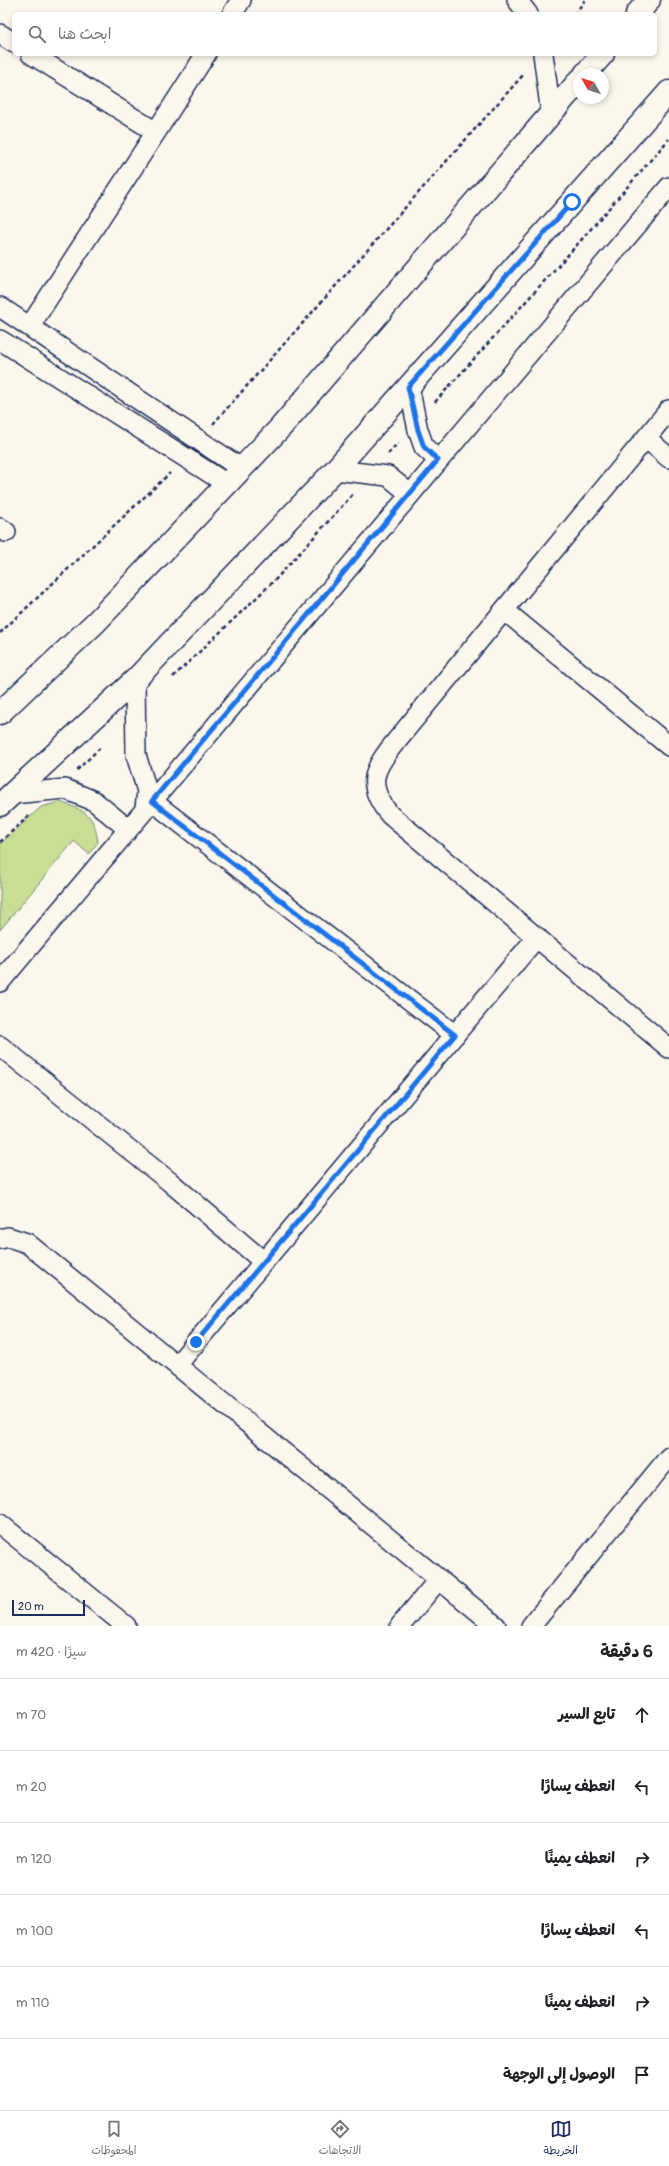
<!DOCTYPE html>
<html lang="ar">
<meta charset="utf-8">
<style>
body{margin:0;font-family:Pangolin,"Playpen Sans Arabic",sans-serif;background:#f2f2f2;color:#202124;direction:rtl}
.compass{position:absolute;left:573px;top:68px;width:36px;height:36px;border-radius:50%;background:#fff;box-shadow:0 2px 6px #0003;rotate:309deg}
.scale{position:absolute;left:12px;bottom:10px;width:73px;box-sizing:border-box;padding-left:4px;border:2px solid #1b2f5e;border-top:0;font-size:11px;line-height:14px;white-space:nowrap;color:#1b2f5e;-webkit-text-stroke:3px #fbf7ec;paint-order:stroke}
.stop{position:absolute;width:12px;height:12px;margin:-9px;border:3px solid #1a73e8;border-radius:50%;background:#fff}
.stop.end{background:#1a73e8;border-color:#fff;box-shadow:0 1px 4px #0008}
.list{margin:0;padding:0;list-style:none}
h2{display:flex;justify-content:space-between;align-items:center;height:52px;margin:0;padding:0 16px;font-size:17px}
h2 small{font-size:13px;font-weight:400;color:#757577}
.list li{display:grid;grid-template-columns:26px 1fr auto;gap:12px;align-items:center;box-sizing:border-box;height:72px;padding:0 16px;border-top:1px solid #e0e0e0}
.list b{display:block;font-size:15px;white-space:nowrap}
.list em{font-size:13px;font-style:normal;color:#757577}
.icon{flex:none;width:22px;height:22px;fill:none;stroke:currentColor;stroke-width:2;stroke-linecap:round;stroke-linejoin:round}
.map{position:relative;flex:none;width:669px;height:1626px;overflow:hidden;direction:ltr}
.search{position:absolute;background:#fff;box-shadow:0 2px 6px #0003;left:12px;right:12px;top:12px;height:44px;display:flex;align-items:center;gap:10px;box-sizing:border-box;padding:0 14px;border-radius:6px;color:#757577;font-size:15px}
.sheet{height:484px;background:#fff}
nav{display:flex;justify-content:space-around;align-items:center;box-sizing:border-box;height:56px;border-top:1px solid #e0e0e0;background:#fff;font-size:11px;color:#757577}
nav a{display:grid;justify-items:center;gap:2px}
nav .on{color:#1b2f5e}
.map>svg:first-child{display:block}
.green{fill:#c8de94;stroke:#728679}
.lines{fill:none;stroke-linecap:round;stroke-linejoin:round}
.street-casing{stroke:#1b2f5e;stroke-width:22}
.primary-casing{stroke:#1b2f5e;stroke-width:25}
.path{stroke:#1b2f5e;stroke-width:2.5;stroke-dasharray:4 3;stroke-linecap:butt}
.street{stroke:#fbf7ec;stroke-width:19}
.primary{stroke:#fbf7ec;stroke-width:22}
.route{stroke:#1a73e8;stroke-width:5}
</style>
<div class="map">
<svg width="669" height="1626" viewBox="0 0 669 1626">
<rect width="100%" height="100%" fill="#fbf7ec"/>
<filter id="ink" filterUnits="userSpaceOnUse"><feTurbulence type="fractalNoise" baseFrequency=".025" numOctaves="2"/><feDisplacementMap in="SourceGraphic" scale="8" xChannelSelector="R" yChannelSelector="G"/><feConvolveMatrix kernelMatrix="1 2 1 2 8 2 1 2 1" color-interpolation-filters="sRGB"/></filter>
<g filter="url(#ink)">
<!-- green -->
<path class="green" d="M60,802C86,811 94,814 98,842L89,854L74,841L0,930V844L41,807Z"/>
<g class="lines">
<defs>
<path id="street" d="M517,0L528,14
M232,14L241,0
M0,34L14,43
M543,54L551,114
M156,132L206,54
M0,307L242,469
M30,326L156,132L31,54
M0,340L227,484
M409,387L418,430L424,447L438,460
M669,410L397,740C374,768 364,784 390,815L669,1048
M646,438L669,458
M335,470L388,476L410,494
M0,528L6,532
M504,610L669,746
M135,680L136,755L147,791L145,808
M12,794L65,789L94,801L128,829
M152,801L455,1035
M0,982L669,187
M0,1046L170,1182L264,1262
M0,1239L8,1237L27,1243L496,1626
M177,1365L537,937
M0,1524L126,1626
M400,1626L439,1579
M531,1626L669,1457"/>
<path id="primary" d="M637,14L649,0
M585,74L603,54
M0,713L96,622L281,427L579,81
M0,805L135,680L335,470L669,92"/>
</defs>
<!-- street casing -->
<use href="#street" class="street-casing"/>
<!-- primary casing -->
<use href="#primary" class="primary-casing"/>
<!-- path -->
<path class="path" d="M575,14L585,0
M435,402L576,246L669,139
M213,424L523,75
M388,454L398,443
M0,633L170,473
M173,677L276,579L353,494
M77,770L102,746
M0,842L30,815"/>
<!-- street -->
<use href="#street" class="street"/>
<!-- primary -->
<use href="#primary" class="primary"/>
</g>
</g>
<g class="lines" filter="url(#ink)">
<!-- route -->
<path class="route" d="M196,1342L455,1035L152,801L438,460L424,447L418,430L408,387L572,202"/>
</g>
</svg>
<svg class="compass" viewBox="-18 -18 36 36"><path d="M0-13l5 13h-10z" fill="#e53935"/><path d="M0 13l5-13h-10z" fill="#757577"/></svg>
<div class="scale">20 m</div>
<div class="stop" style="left:572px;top:202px"></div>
<div class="stop end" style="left:196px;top:1342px"></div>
<div class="search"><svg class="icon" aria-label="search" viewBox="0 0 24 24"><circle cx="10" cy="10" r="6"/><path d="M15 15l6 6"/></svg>ابحث هنا</div>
</div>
<section class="sheet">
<h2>6 دقيقة<small>سيرًا · 420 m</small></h2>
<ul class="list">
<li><svg class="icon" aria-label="ahead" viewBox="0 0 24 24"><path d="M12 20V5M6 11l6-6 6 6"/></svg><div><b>تابع السير</b></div><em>70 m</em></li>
<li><svg class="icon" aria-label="left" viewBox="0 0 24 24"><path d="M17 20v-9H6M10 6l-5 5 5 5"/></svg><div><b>انعطف يسارًا</b></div><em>20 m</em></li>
<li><svg class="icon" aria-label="right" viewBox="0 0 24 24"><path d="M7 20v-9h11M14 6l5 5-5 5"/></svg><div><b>انعطف يمينًا</b></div><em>120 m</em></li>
<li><svg class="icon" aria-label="left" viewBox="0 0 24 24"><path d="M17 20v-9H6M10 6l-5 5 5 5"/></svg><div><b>انعطف يسارًا</b></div><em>100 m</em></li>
<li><svg class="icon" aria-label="right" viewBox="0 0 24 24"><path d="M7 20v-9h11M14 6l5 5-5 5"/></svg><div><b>انعطف يمينًا</b></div><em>110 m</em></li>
<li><svg class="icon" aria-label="arrive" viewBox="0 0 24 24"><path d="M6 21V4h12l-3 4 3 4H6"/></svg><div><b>الوصول إلى الوجهة</b></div></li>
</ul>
</section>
<nav>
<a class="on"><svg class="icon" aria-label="map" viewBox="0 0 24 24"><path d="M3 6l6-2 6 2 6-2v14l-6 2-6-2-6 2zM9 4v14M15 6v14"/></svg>الخريطة</a>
<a><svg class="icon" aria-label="directions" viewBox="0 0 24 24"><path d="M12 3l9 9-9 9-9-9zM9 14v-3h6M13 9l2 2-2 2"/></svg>الاتجاهات</a>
<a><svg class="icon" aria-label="saved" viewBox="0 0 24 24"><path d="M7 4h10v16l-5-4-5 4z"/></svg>المحفوظات</a>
</nav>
